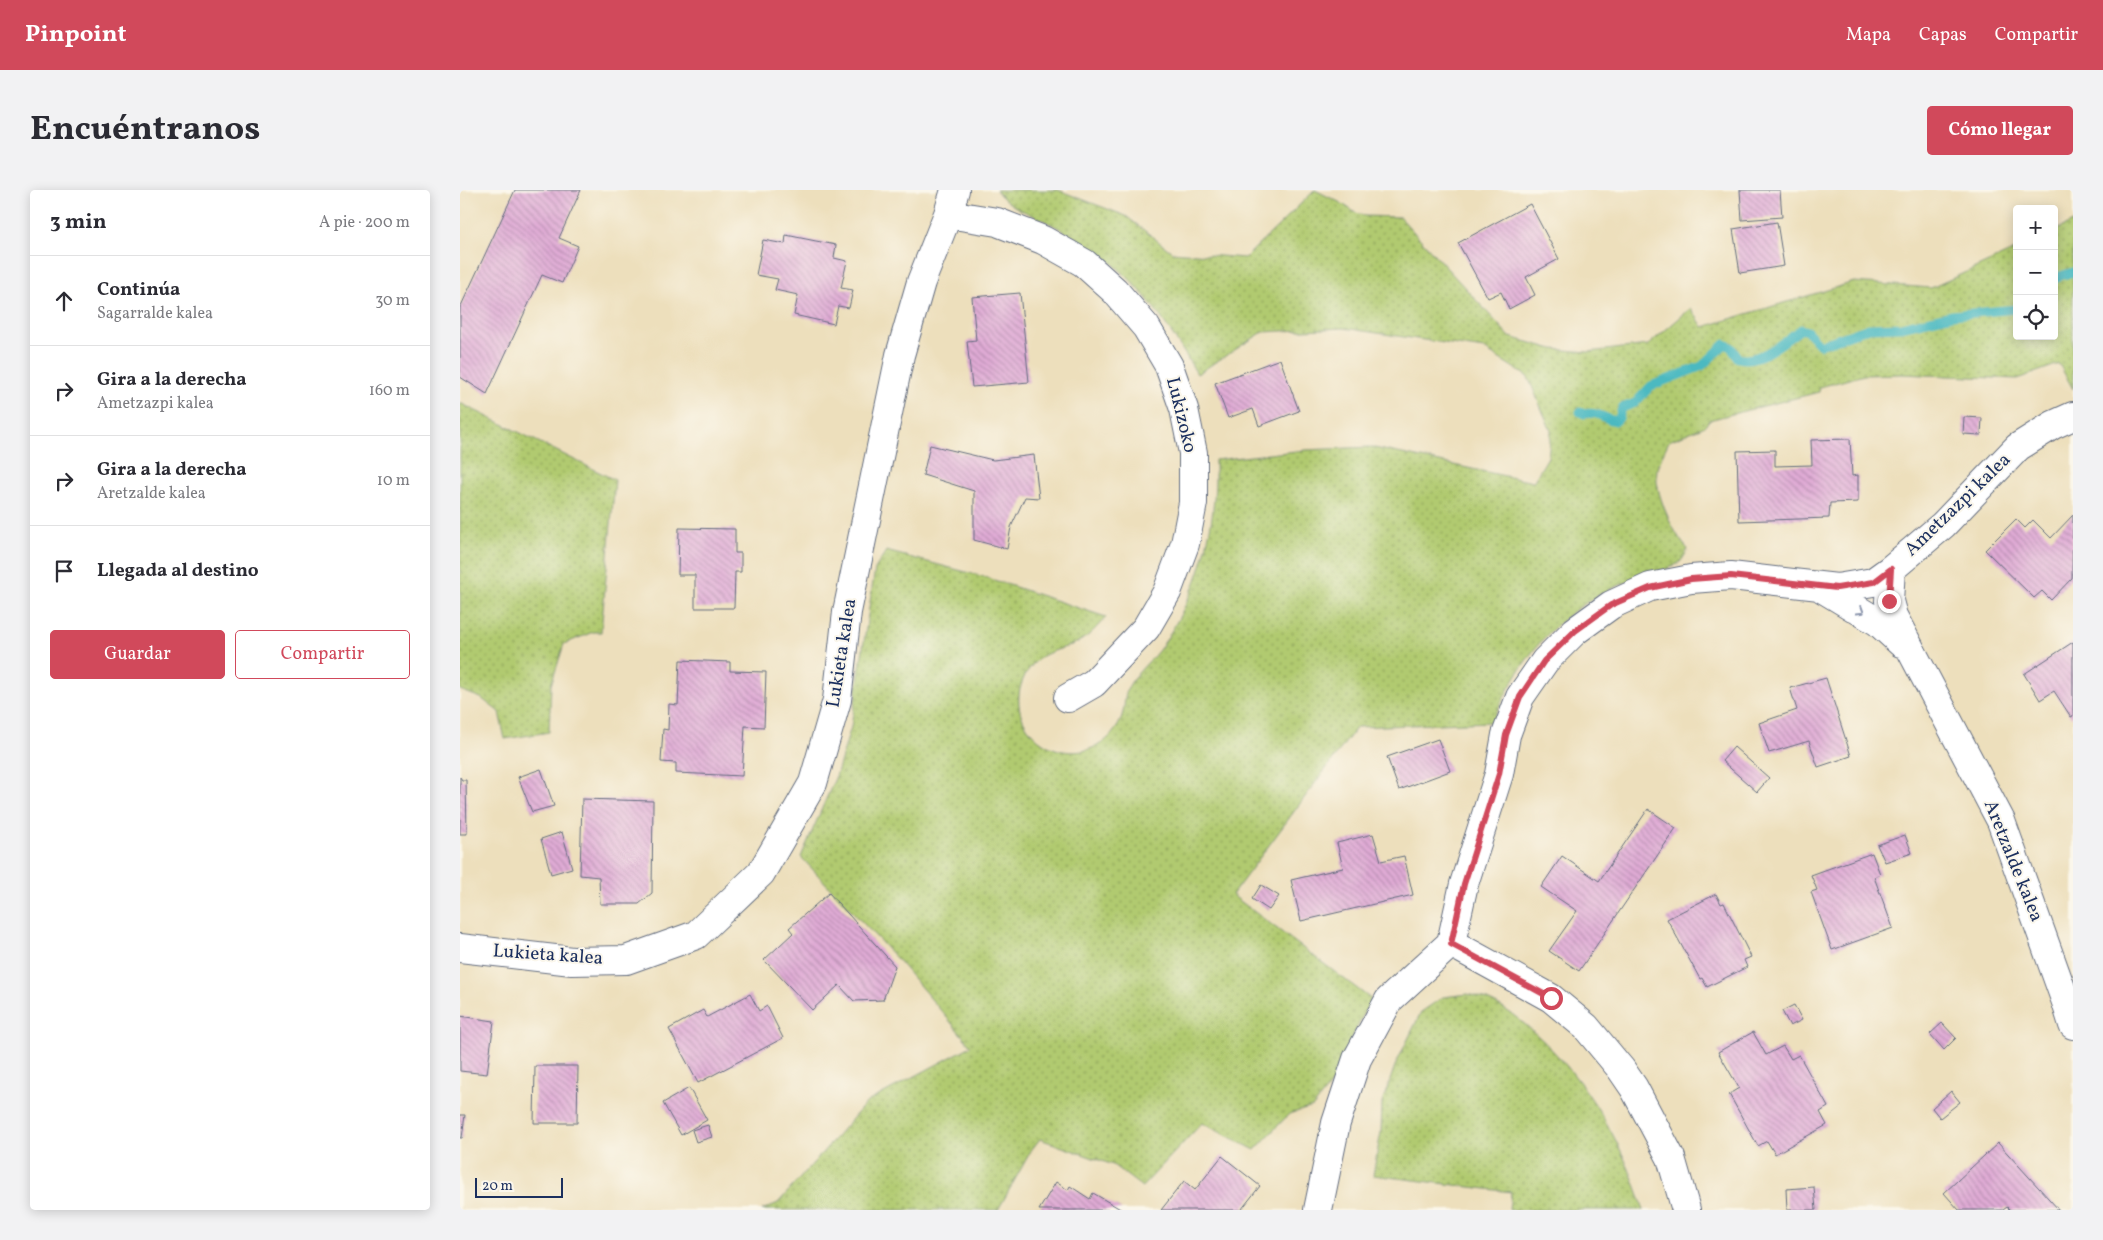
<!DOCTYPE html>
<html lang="es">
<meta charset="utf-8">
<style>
body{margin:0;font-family:Vollkorn,serif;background:#f2f2f3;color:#2b2b33}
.controls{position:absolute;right:15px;top:15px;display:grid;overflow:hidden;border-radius:5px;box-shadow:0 2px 12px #0003}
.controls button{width:45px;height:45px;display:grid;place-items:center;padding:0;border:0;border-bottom:1px solid #e1e1e2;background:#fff;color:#2b2b33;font:25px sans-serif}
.scale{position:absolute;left:15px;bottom:12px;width:88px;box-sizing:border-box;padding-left:5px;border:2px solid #1b2f5e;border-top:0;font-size:14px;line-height:18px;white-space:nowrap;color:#1b2f5e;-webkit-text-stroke:4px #fbf7ec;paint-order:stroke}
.stop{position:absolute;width:15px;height:15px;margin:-11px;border:4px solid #d1495b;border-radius:50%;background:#fff}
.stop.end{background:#d1495b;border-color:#fff;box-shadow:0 1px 5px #0008}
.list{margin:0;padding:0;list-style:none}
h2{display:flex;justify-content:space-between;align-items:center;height:65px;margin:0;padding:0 20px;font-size:21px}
h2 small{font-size:16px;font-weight:400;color:#7c7c81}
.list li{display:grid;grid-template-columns:32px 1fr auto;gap:15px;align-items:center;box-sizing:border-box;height:90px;padding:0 20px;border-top:1px solid #e1e1e2}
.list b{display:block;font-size:19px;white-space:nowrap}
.list p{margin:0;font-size:16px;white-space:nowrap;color:#7c7c81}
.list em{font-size:16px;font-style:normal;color:#7c7c81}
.actions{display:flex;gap:10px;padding:15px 20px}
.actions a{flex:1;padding:11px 0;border:1px solid #d1495b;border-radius:5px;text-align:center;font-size:18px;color:#d1495b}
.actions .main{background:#d1495b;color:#fff}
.icon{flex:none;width:28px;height:28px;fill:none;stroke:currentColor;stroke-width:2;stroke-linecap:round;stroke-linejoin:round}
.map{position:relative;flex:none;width:1613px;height:1020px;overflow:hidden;border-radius:5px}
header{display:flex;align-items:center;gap:30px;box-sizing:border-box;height:70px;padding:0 25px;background:#d1495b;color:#fff}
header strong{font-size:24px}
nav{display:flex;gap:28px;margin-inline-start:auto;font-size:18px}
.intro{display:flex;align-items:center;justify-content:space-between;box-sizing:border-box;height:120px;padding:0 30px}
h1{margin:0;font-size:35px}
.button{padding:12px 22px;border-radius:5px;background:#d1495b;color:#fff;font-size:18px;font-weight:700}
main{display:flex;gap:30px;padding:0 30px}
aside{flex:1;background:#fff;border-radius:5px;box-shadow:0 2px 12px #0003}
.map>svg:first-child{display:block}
.grass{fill:url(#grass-dots);stroke:#667c66}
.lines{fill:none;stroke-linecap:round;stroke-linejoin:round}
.stream{stroke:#4bb9c1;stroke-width:9}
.building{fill:url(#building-back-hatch)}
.minor-casing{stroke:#646d7f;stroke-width:30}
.minor{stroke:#fff;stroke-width:28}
.oneway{stroke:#8d97ae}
.route{stroke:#d1495b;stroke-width:6}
.labels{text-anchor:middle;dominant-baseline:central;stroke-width:4;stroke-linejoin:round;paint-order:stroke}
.street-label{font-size:19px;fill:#1b2f5e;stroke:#fbf7ec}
</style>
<header>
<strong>Pinpoint</strong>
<nav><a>Mapa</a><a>Capas</a><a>Compartir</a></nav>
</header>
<div class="intro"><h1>Encuéntranos</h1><a class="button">Cómo llegar</a></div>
<main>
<aside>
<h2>3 min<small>A pie · 200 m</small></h2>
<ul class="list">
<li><svg class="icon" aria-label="ahead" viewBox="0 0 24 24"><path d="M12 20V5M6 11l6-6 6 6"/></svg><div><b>Continúa</b><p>Sagarralde kalea</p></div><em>30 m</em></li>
<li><svg class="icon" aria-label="right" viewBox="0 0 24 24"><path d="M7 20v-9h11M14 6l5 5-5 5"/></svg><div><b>Gira a la derecha</b><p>Ametzazpi kalea</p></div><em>160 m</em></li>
<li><svg class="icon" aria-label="right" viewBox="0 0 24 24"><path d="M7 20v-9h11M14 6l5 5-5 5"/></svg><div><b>Gira a la derecha</b><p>Aretzalde kalea</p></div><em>10 m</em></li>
<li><svg class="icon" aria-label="arrive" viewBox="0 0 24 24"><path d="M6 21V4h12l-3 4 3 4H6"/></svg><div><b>Llegada al destino</b></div></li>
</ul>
<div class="actions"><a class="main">Guardar</a><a>Compartir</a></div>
</aside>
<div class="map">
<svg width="1613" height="1020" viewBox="0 0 1613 1020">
<defs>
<pattern id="grass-dots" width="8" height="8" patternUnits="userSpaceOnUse" patternTransform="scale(1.25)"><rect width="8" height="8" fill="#b1ca6f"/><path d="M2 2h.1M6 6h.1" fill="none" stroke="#8fa45e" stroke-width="1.8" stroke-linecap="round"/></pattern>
<pattern id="building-back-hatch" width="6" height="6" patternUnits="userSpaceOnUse" patternTransform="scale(1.25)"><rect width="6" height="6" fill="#e0abd5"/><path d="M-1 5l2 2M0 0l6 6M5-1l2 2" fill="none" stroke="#b58cb0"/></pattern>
</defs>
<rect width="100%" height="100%" fill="#fbf7ec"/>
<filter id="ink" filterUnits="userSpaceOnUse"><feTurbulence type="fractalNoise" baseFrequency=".02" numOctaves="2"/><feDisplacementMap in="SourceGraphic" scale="10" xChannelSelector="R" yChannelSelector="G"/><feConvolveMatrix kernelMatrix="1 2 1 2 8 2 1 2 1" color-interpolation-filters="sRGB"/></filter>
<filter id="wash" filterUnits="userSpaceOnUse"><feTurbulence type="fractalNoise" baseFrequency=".0096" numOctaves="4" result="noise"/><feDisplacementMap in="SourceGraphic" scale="20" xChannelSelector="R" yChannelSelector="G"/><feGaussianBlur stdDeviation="1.12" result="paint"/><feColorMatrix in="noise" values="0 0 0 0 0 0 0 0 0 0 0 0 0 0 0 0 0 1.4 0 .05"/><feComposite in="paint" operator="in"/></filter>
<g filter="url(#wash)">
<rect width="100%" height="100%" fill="#eddfbc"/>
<!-- grass -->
<path class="grass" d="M536,0H598L666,26L712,62L785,68L855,0L881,13L896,23L905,26L940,27L1050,147L1093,159L1128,162L1188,155L1231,118L1243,137L1394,92L1471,98L1557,59V146H1594V41L1613,32V199L1599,174L1557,189L1441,184L1404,185L1360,197L1359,202L1249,230L1245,236L1209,251C1205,260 1199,271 1197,280C1193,299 1214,346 1228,359C1226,363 1223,369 1220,372C1212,378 1198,382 1188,385C1171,391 1154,396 1139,405C1084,436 1058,476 1032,532L897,537L772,705L911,809L888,856L875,889L853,917L829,924L795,960L742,933L682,997L653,975L580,949L572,959L538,1020H302L318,1013L407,912L511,856L437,769L341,667L376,586L391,537L415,379L426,361L525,387L646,427C637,437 630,446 618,452C598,462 581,460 567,482C537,531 595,583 642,553C652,546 661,534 663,522C665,515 664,507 667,500C674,483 692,471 702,456C740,399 757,338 755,270L845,260L910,257L1073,292L1088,267L1091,241L1068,187L1024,159L884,138L803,142L737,184C709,137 680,90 633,59C618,49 603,40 587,32C568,22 549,18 536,0Z
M0,213L155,290L141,442H133L104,454L91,495L89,542L45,549L39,522L21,508L0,500Z
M1008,804C1036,810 1055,825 1076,844C1129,893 1162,952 1184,1020H1049L1051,1002L913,985L921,942L922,913L935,876L961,822L983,807Z"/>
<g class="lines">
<!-- stream -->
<path class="stream" d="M1594,88L1613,82
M1120,222L1124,224C1141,221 1142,229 1156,231L1159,228L1162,218L1175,213L1191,196L1242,176L1265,154L1271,157L1278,168C1300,174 1324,151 1341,139L1347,141L1360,155L1409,138L1441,137L1492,125L1557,119"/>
</g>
<g id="blocks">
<!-- building -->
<path class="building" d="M55,0H121L99,48L118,56L102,93L82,85L27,204L0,187V118Z
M1280,0H1320L1322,27L1282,30Z
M1070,14L1099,69L1066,87L1075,105L1049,119L1041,102L1028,108L998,53Z
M1317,32L1324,76L1280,83L1273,39Z
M326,45L376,55L374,68L387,71L381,98L393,100L389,118L378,116L374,134L334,125L338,105L315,100L318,89L296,85L303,50L325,54Z
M560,103L569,192L512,197L507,151L516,150L512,107Z
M820,169L839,221L799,236L793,219L768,228L755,193Z
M1504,227L1522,228L1521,245L1503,244Z
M1390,249L1392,286L1398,285V312L1370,313L1369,328L1279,331L1277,261L1315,260V276L1352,275L1351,250Z
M470,255L533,270L574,265L579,308L565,307L551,337L547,359L514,350V301L463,285Z
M1613,325L1612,388L1591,410L1582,401L1574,408L1525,360L1556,329L1565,338L1573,330L1591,348Z
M219,338L275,339V363H281V382H275L274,418H235V385H218Z
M1613,452V526L1611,527L1594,501L1580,510L1564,484Z
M220,470L270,472V481L306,482L304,537L285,536L282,586L216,583V573L201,572L203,539L208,540L209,514L218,515Z
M1366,488L1391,566L1358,577L1349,551L1309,563L1299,533L1337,520L1330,498Z
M978,549L990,581L939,600L927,567Z
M1274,557L1309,588L1297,602L1262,571Z
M81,579L94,616L72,622L58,587Z
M0,587L2,590H6L7,644H0Z
M122,609L193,611L192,703L179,714H140L139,687L120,685Z
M1188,619L1216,638L1119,781L1089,761L1117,721L1081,697L1102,666L1139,691Z
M102,642L112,678L91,684L81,649Z
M913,644L921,671L944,666L953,705L841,731L831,690L883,678L877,653Z
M1445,645L1452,663L1425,672L1417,655Z
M1412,663L1420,684L1414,687L1433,738L1372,760L1351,702L1357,700L1351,685Z
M801,695L819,706L809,720L792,709Z
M369,703L435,776L423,810L394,811L379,795L352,820L304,770L333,743L329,738Z
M1256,704L1261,714L1264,713L1291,767L1284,770L1287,777L1247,797L1242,788L1240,789L1207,729Z
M290,804L299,821L307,816L323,848L238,893L209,839L243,820L247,827Z
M1334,815L1342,830L1330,836L1322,821Z
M0,826L34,831L27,884L0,881Z
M1482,833L1496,848L1484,860L1470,844Z
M1293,842L1306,865L1323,856L1331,869L1339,865L1368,917L1360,922L1367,935L1315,964L1307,951L1298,956L1269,904L1279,898L1258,862Z
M75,876H118L117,933H74Z
M229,898L247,930L221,945L203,913Z
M1491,901L1500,912L1480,928L1472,918Z
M0,925H5L2,948H0Z
M248,935L252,947L236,952L232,940Z
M1538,953L1599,1020H1550L1547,1017L1543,1020H1499L1484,1003Z
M762,966L800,996L781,1020H701L724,991L735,1000Z
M596,992L608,1000L610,996L630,1009L633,1003L662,1020H579Z
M1354,997L1356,1020H1327L1326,999Z"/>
</g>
</g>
<g filter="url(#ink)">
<use href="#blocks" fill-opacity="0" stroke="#646d7f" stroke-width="1"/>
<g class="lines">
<defs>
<path id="minor" d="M488,24L537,32L583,50L624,73L655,101L686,137L709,176L724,219L733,263V313L725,354L707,402L686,438L634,493L608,508
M1431,379L1429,411L1433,426L1541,631L1606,812L1613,835
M1360,397L1418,432L1441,453
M991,753L1091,808L1126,837L1161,879L1174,898L1211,968L1226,1020
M0,758L112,771L166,770L236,745L301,683L353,593L377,510L387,422L440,165L461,92L488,24L495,0
M858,1020L876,933L897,869L929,810L991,753L1004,694L1039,584L1046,545L1060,507L1085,471L1115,441L1151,415L1190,397L1231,389L1271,386L1377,398L1413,392L1431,379L1483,335L1558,257L1593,235L1613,226"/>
</defs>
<!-- minor casing -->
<use href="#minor" class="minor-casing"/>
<!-- minor -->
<use href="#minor" class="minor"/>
</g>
<!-- one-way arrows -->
<defs><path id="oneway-chevron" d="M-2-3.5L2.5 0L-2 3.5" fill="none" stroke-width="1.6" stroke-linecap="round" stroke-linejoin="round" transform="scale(1.25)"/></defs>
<use class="oneway" href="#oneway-chevron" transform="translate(1401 421) rotate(32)"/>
</g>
<g class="lines" filter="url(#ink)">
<!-- route -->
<path class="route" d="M1091,808L991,754L1004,694L1039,584L1046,545L1060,507L1084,471L1115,441L1151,415L1190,398L1231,389L1271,386L1377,398L1414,392L1431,379L1429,411"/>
</g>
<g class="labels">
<!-- street labels -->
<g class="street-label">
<text transform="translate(721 225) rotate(76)">Lukizoko</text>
<text transform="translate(1498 315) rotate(-44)">Ametzazpi kalea</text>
<text transform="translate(382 463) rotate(-81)">Lukieta kalea</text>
<text transform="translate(1553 671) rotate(68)">Aretzalde kalea</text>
<text transform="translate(88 765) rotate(4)">Lukieta kalea</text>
</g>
</g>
</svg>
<div class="controls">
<button>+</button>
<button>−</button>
<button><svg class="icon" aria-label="locate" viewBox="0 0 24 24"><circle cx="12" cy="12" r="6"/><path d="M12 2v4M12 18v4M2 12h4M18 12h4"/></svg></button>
</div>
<div class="scale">20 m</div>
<div class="stop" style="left:1091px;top:808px"></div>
<div class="stop end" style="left:1429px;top:411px"></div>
</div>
</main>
